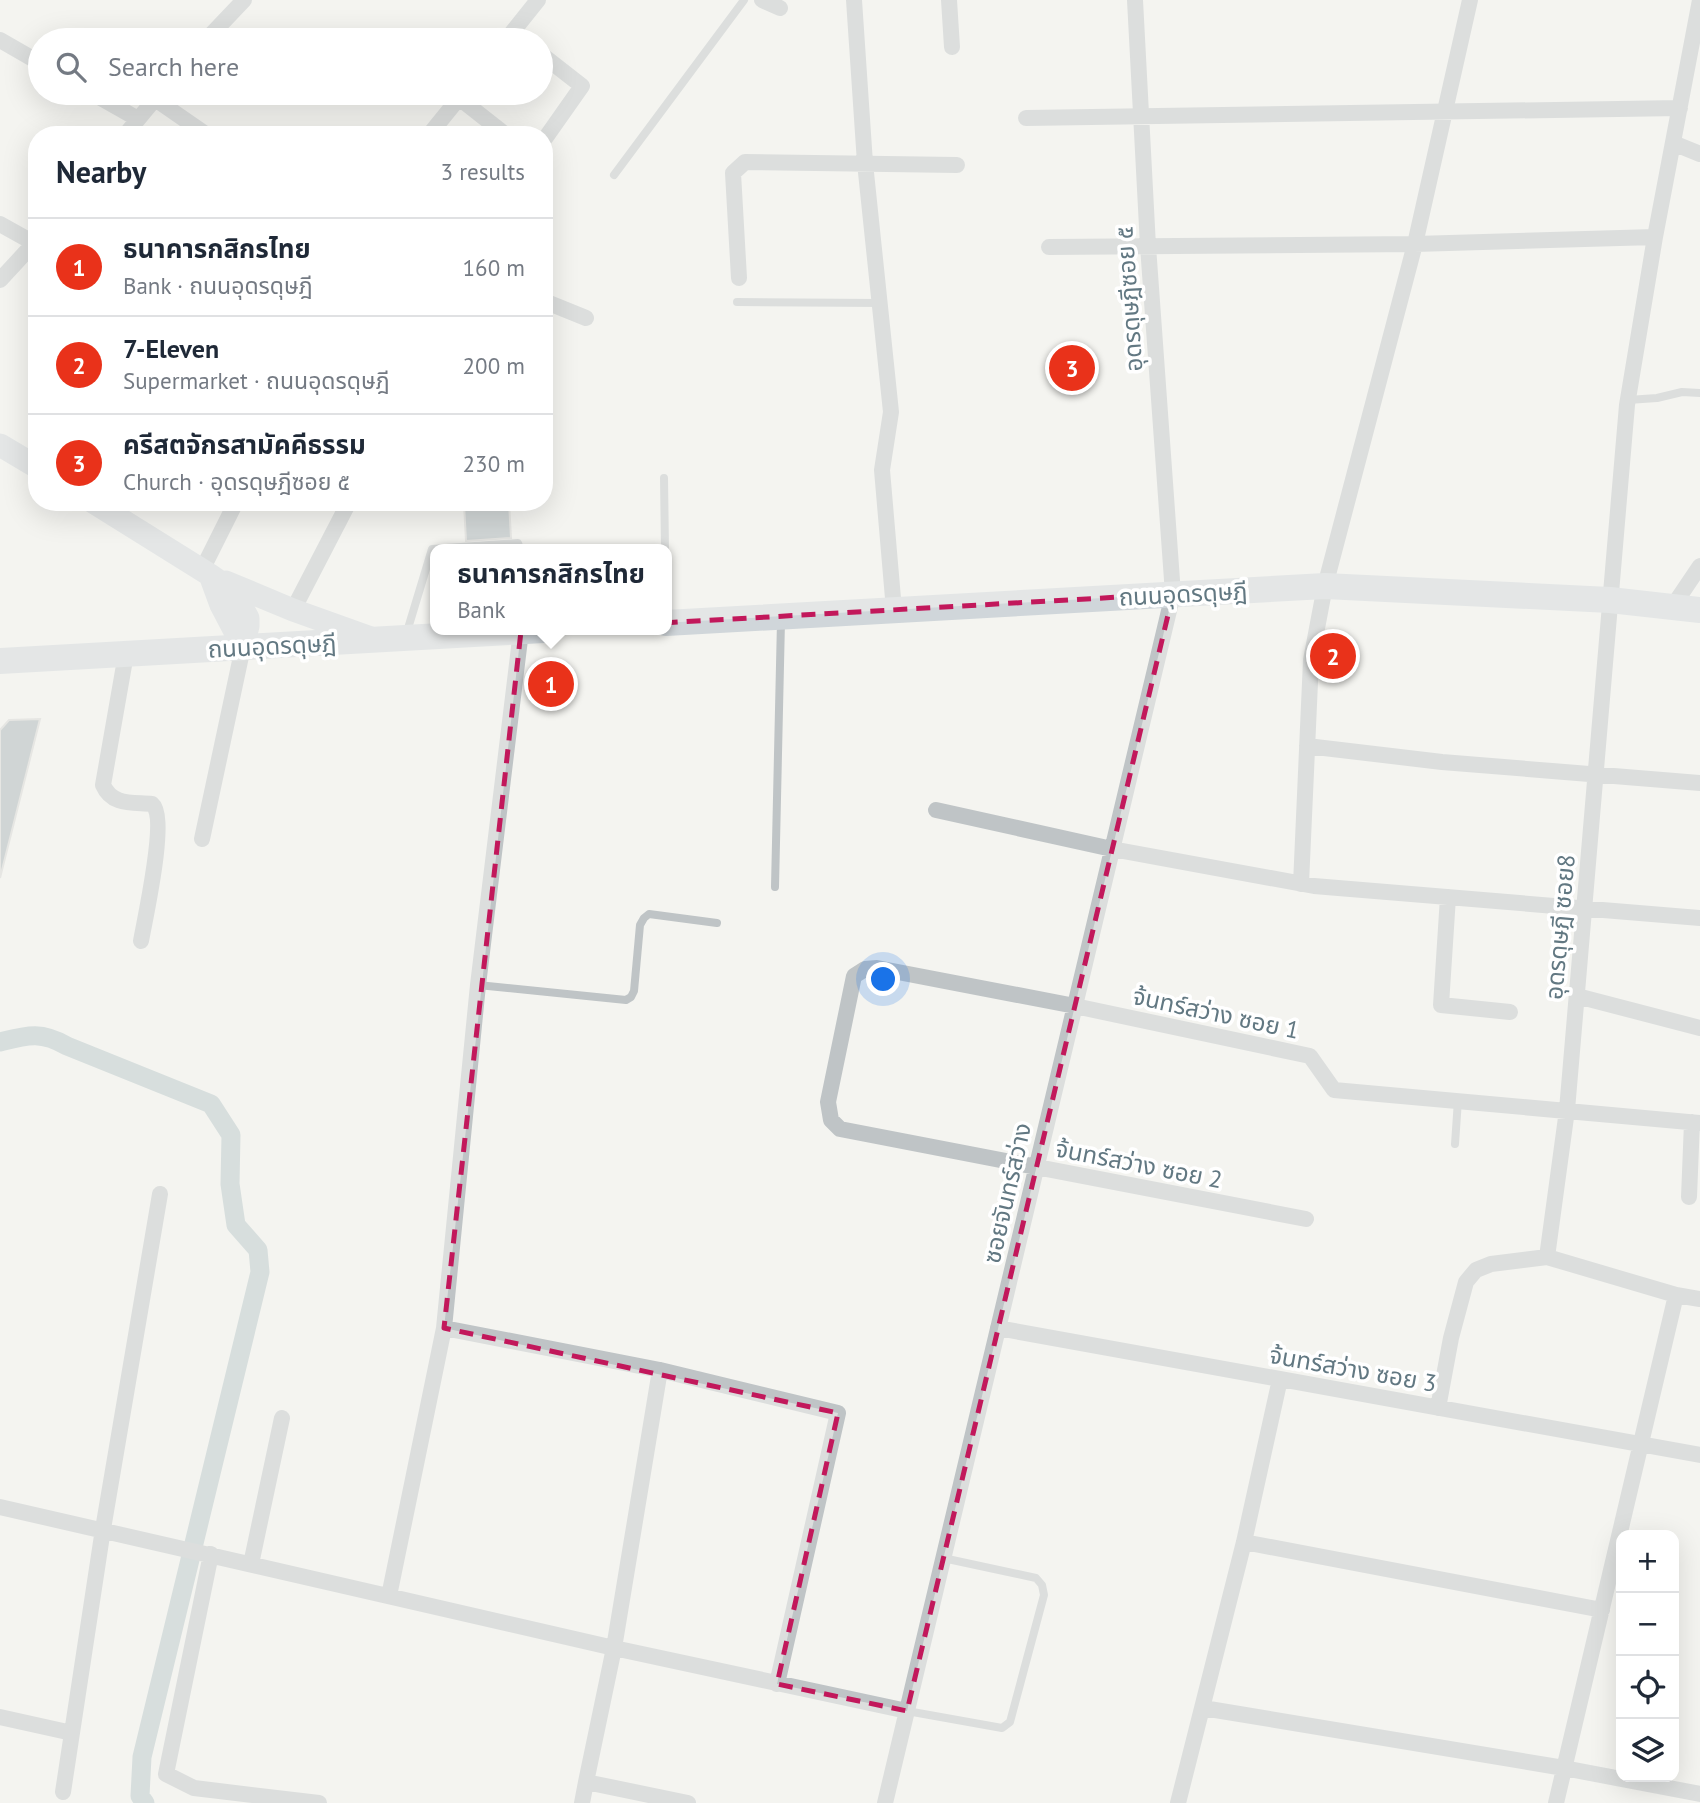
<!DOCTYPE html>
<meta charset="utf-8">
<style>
body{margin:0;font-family:"PT Sans","Noto Sans Thai",sans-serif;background:#f2f2f3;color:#1f2937}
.controls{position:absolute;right:21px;bottom:21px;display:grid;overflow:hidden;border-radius:14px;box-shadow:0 7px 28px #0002}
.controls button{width:63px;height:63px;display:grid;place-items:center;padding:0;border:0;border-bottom:2px solid #e0e1e3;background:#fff;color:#1f2937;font:35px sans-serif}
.you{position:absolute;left:884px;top:980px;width:24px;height:24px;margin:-18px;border:5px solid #fff;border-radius:50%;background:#1a73e8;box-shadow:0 0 0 10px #1a73e833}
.badge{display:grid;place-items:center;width:46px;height:46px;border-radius:50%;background:#e9321a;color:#fff;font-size:23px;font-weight:700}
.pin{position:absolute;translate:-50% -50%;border:4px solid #fff;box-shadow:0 2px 7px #0006}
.popup{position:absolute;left:430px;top:544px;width:242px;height:91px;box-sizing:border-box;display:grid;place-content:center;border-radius:14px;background:#fff;filter:drop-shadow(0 2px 5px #0005);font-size:23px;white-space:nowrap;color:#747a83}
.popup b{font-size:26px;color:#1f2937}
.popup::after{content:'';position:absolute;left:50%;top:100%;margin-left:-14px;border:14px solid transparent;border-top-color:#fff}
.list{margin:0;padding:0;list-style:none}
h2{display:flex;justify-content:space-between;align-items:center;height:91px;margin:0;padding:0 28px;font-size:30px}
h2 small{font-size:23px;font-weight:400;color:#747a83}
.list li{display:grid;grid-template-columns:46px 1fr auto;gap:21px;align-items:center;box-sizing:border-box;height:98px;padding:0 28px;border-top:2px solid #e0e1e3}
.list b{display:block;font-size:26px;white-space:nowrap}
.list p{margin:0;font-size:23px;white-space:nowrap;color:#747a83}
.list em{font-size:23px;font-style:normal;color:#747a83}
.icon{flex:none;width:38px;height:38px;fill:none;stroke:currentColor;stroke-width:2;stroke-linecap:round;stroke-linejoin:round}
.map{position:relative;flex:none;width:1700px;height:1803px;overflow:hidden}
.search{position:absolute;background:#fff;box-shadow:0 7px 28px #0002;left:28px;top:28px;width:525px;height:77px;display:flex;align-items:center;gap:18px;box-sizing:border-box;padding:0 24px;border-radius:38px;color:#747a83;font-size:26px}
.panel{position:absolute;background:#fff;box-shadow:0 7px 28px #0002;left:28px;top:126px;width:525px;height:385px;border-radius:28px}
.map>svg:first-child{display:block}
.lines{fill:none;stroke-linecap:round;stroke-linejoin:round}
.canal{stroke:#b4c4c6;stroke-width:19}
.building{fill:#a5b0b3;stroke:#d5d5d3;stroke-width:2}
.lane{stroke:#bfc4c6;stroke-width:8}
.street{stroke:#bfc4c6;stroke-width:16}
.secondary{stroke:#d0d6da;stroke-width:23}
.primary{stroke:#d0d6da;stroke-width:26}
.marked{fill:none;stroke:#c2185b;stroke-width:5;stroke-dasharray:14 9;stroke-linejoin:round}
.labels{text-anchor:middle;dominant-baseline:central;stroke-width:7;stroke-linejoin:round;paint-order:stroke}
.street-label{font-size:24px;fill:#627882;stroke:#fff}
</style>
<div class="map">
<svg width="1700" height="1803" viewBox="0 0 1700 1803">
<rect width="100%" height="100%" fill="#f4f4f0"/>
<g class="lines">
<!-- canal -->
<path class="canal" d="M0,1042C28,1035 41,1031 67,1046L211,1104L231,1135L230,1184L236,1225L258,1250L260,1272L142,1757L140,1796L145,1803"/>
</g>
<!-- building -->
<path class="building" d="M509,502L511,538L466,541L464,504Z
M40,719L0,878V730L9,720Z"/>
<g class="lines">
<!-- lane -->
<path class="lane" d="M614,175L744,0
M737,302L880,303
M1628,400L1657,398L1682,392L1700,393
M664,478L665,549
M406,635L432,549L518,543L520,549
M775,887L781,621
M478,985L626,1000L631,997L634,991L640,925L644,918L649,914L717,923
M1455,1144L1458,1100
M907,1711L1002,1728L1010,1722L1044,1595L1042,1585L1036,1578L943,1558"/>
<!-- street -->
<path class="street" d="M762,0L780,8
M854,0L865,163L891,412L882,470L894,610
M949,0L952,47
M0,40L40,63
M206,40L244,0
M506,40L538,0
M541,54L582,86L544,140
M92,93L138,119
M459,98L506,135
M155,99L207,135
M1026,118L1680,108
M125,135L160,93
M429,135L463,93
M1673,143L1700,154
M0,224L34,243
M1049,247L1415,244L1655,237
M739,278L733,173L745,162L957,165
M0,280L37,240
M544,301L586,318
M202,570L236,502
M1673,606L1700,566
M293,610L349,502
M521,631L478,985L444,1328L660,1370
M126,654L103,785C112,806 133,802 152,804C168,817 145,918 141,941
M1307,746L1442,762L1700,783
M936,810L1112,849L1314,886L1700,918
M202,839L243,647
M1301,884L1311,660L1325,586L1415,244L1470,0
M1448,897L1441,1005L1510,1012
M1577,996L1700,1028
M1689,1197L1692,1122
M1306,1219L840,1129L831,1120L828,1102L854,976L865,969L877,968L1075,1006L1310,1056L1334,1090L1700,1123
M1547,1257L1567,1110L1627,405L1655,237L1700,0
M998,1328L1700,1455
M1438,1408L1451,1338L1466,1282L1476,1270L1491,1264L1547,1257L1676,1295L1700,1299
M0,1507L614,1648L907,1711
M1244,1542L1602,1610
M211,1554L166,1774L194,1788L319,1803
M251,1564L282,1418
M389,1596L444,1328
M1203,1708L1564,1768L1700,1794
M0,1717L72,1733
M63,1792L103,1529L160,1194
M582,1803L586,1782
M688,1803L586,1782L614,1648L660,1370L838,1413L777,1684
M885,1803L1173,594L1148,246L1135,0
M1178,1803L1244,1542L1280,1379
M1556,1803L1676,1295"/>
<!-- secondary -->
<path class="secondary" d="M0,445L37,467
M93,502L210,575L233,591L248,618V626L243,647
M210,575L221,605L243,647
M226,582L293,610L374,639"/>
<!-- primary -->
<path class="primary" d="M666,623L1325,586L1610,600L1700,610
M0,661L544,630"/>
</g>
<!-- marked area -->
<path d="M0 0H1700V1803H0ZM1173,594L907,1711L777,1684L838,1413L444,1328L521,631Z" fill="#f4f4f0" fill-opacity=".55" fill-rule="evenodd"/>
<path class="marked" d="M1173,594L907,1711L777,1684L838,1413L444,1328L521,631Z"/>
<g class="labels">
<!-- street labels -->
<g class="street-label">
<text transform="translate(1129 299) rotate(-94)">อุดรดุษฎีซอย ๕</text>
<text transform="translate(1183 594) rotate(-3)">ถนนอุดรดุษฎี</text>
<text transform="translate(272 646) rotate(-3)">ถนนอุดรดุษฎี</text>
<text transform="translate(1560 927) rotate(-85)">อุดรดุษฎี ซอย8</text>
<text transform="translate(1216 1013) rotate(12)">จ้นทร์สว่าง ซอย 1</text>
<text transform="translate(1139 1164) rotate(11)">จ้นทร์สว่าง ซอย 2</text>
<text transform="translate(1007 1193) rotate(-77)">ซอยจันทร์สว่าง</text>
<text transform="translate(1353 1369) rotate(10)">จ้นทร์สว่าง ซอย 3</text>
</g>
</g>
</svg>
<div class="controls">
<button>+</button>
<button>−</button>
<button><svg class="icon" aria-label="locate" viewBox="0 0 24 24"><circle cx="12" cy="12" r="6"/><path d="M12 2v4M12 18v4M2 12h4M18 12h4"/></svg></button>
<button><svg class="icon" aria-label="layers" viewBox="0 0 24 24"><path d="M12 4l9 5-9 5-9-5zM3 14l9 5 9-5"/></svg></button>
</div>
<div class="you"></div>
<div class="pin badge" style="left:551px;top:684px">1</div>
<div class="popup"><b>ธนาคารกสิกรไทย</b>Bank</div>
<div class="pin badge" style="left:1333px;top:656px">2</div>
<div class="pin badge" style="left:1072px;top:368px">3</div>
<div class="search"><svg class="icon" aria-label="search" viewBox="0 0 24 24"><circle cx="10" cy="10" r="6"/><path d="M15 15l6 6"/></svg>Search here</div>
<section class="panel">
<h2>Nearby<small>3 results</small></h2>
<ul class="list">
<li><span class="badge">1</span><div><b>ธนาคารกสิกรไทย</b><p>Bank · ถนนอุดรดุษฎี</p></div><em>160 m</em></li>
<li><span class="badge">2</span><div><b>7-Eleven</b><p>Supermarket · ถนนอุดรดุษฎี</p></div><em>200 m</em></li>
<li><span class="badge">3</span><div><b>ครีสตจักรสามัคคีธรรม</b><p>Church · อุดรดุษฎีซอย ๕</p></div><em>230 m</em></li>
</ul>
</section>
</div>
